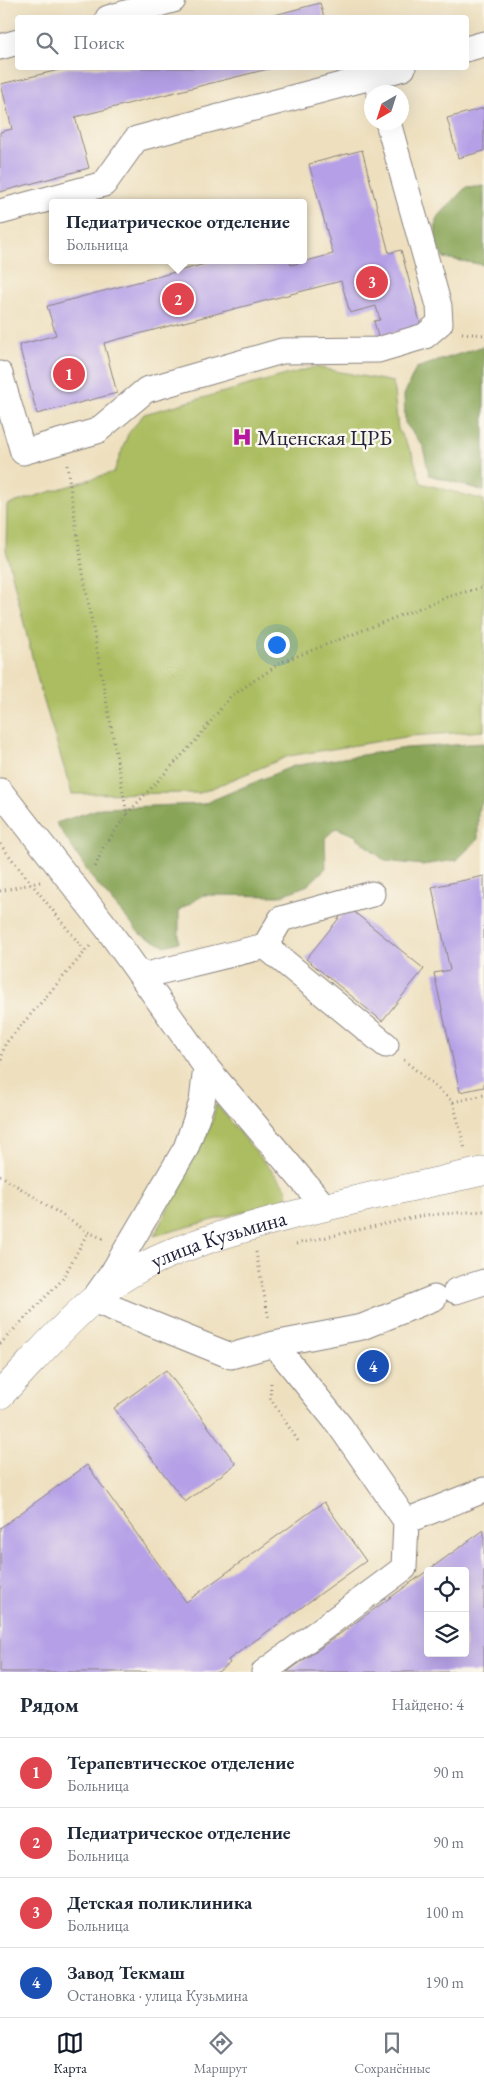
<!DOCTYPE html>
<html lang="ru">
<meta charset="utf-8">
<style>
body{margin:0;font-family:"EB Garamond",serif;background:#f2f2f3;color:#1f2937}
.controls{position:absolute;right:15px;bottom:15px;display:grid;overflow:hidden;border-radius:5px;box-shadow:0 5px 20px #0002}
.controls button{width:45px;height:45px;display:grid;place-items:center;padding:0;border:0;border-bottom:1px solid #e0e1e3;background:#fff;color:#1f2937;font:25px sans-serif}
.compass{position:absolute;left:364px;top:85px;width:45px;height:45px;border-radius:50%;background:#fff;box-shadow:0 5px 20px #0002;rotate:219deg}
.you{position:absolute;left:276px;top:644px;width:18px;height:18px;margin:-12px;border:4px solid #fff;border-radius:50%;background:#1a73e8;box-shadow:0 0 0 8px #1a73e833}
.badge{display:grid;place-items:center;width:32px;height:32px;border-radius:50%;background:#111827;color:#fff;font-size:16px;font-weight:700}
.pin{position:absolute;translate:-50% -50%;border:2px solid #fff;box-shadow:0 1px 5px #0006}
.popup{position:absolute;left:49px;top:199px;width:258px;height:65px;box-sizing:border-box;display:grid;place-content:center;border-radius:5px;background:#fff;filter:drop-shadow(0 1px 4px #0005);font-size:16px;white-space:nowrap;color:#747a83}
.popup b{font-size:19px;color:#1f2937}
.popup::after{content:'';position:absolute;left:50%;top:100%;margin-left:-10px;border:10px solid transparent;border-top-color:#fff}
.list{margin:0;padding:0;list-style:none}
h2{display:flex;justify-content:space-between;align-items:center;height:65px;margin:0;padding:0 20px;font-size:21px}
h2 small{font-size:16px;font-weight:400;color:#747a83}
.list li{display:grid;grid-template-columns:32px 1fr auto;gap:15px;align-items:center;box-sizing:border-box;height:70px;padding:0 20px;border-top:1px solid #e0e1e3}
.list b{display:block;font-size:19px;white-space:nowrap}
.list p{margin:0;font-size:16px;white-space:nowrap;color:#747a83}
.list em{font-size:16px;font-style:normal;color:#747a83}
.icon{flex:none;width:28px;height:28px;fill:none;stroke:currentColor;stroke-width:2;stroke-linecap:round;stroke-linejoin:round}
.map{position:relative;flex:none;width:484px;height:1672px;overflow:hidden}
.search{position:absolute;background:#fff;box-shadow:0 5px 20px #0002;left:15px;right:15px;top:15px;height:55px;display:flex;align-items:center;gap:12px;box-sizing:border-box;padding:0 18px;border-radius:5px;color:#747a83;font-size:19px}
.sheet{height:345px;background:#fff}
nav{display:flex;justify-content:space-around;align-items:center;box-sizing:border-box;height:70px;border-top:1px solid #e0e1e3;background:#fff;font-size:14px;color:#747a83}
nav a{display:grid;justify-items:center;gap:2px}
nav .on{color:#111827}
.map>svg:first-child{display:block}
.green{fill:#abbd61;stroke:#66704e}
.forest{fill:#88a457;stroke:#556349}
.building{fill:#b5a0e7;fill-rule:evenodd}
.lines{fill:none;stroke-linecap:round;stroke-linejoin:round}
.minor-casing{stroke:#88817d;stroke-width:27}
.major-casing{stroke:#88817d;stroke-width:29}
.path{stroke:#88817d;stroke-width:3;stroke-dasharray:1 4;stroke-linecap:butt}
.minor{stroke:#fff;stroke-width:25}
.major{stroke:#fff;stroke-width:28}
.labels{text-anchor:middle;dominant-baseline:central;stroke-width:5;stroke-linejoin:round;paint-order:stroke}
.poi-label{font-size:22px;fill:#22223b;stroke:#fbf7ec;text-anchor:start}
.street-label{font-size:22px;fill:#22223b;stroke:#fbf7ec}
</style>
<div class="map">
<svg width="484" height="1672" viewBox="0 0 484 1672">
<rect width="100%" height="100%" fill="#fbf7ec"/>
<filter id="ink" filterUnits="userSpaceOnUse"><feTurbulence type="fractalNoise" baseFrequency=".02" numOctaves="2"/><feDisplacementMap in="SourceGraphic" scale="10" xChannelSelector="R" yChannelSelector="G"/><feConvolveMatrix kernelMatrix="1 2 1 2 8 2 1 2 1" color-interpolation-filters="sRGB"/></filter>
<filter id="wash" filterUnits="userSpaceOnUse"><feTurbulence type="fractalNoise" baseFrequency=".0096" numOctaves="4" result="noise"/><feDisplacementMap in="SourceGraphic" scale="20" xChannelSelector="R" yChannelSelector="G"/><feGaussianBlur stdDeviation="1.12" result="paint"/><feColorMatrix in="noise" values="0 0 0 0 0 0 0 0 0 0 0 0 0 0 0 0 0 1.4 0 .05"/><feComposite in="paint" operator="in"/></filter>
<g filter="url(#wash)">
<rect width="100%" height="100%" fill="#eee0bf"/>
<!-- green -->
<path class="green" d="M315,367L393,382L398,429L412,453L421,483L484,500V731L411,736L289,756L200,793L72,794L39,685L6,550L7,505L114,472L128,434L144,414Z
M216,1104L287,1189V1200L154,1236L212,1123Z"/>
<!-- forest -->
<path class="forest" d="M484,185V265L444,258L435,246L436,219L466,187Z
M484,346V491L429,475L423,446L405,423L404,395L416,368Z
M484,743V799L478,810V839L457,860L422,865L385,861L354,835L336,828L325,838L326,868L308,885L280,896L204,895L179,910V942L165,946L140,934L92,878L56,823L101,808L203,804L293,766L406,748Z"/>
<g id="blocks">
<!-- building -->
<path class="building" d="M320,3L324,18H267V17Z
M67,68H272L75,117L89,168L0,192V132L12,129L1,84Z
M484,108V151L458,158L447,118Z
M362,150L389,253L401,250L421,326L378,337L374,321L380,320L376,306L350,313L341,281L104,343L117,393L37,414L19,345L56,335L47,306L220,260H290L291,265L333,254L309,164Z
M484,876V1087L460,1092L434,973L450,970L432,887Z
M348,907L424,969L382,1021L306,959Z
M166,1370L236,1464L185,1502L114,1408Z
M87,1465L186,1602L324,1502L366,1561L228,1660L230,1663L218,1672H0V1528Z
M484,1530V1672H287L427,1571ZM428,1571H465V1653H428Z"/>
</g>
</g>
<g filter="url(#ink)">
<use href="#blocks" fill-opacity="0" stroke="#88817d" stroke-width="1"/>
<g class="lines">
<defs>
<path id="minor" d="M108,18L173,0
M0,47L18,42
M466,49L484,44
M379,92L375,76L403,68
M0,212L104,184L136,139L375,76
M0,374L23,452L97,431L146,390L282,351L378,350L425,336L440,323L439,306L388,122
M0,791L107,928L206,1067L324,1206
M265,946L281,919L372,894
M142,976L265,946L386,1045
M206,1067L202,1102L186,1148L113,1272L93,1300L231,1356L274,1344L362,1327L434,1298
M456,1291L484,1282
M406,1521L484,1490
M264,1672L404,1568L406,1521L340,1426L274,1344"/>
<g id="major">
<path id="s1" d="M0,1395C30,1364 59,1329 92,1301C142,1257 208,1238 270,1221C341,1202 413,1187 484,1171"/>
</g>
</defs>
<!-- minor casing -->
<use href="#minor" class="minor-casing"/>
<!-- major casing -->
<use href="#major" class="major-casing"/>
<!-- path -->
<path class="path" d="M462,333L484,335
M67,465L83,573L127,814L103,848L94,870
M127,814L197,739L230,697L282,662L450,596L484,587
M0,844L85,951
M0,891L40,882
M404,1060L453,1102L465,1149
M0,1065L5,1044L90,946
M453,1102L484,1095
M0,1175L88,1232L104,1239
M296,1244L425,1215L484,1211
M256,1252L269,1320
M0,1344L62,1280L88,1232
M271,1383L270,1398L298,1441"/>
<!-- minor -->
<use href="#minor" class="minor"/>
<!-- major -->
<use href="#major" class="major"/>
</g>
</g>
<!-- icons -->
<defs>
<symbol id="hospital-bare" viewBox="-9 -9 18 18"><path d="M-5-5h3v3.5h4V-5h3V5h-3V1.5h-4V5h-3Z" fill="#b5179e" stroke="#fbf7ec" stroke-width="2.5" paint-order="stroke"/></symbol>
</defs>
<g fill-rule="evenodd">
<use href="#hospital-bare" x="228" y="423" width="28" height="28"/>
</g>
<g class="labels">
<!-- poi labels -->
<g class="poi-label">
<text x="257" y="437">Мценская ЦРБ</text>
</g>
<!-- street labels -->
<g class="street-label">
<text stroke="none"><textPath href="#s1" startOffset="274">улица Кузьмина</textPath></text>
</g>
</g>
</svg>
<div class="controls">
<button><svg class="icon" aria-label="locate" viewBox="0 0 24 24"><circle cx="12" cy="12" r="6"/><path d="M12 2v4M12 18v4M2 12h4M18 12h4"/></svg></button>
<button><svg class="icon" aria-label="layers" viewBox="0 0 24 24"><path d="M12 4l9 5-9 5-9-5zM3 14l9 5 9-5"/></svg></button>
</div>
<svg class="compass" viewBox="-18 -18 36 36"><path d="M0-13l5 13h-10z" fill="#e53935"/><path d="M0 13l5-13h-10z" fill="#747a83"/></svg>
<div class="you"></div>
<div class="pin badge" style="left:69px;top:374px;background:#e0444e">1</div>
<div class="pin badge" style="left:178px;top:299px;background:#e0444e">2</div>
<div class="popup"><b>Педиатрическое отделение</b>Больница</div>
<div class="pin badge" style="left:372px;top:282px;background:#e0444e">3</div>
<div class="pin badge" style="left:373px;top:1366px;background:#1a4fb4">4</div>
<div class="search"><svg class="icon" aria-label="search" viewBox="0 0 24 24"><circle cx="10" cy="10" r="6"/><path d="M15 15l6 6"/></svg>Поиск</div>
</div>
<section class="sheet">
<h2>Рядом<small>Найдено: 4</small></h2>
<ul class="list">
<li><span class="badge" style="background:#e0444e">1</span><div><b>Терапевтическое отделение</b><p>Больница</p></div><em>90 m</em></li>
<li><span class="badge" style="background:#e0444e">2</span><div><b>Педиатрическое отделение</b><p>Больница</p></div><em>90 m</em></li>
<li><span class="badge" style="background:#e0444e">3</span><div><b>Детская поликлиника</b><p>Больница</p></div><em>100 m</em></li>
<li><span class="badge" style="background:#1a4fb4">4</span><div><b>Завод Текмаш</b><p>Остановка · улица Кузьмина</p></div><em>190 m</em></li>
</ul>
</section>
<nav>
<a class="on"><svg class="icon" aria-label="map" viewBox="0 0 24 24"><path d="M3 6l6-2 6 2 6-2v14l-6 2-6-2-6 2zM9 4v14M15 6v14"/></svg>Карта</a>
<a><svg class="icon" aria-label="directions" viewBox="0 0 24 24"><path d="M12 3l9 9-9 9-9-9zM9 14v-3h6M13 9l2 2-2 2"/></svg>Маршрут</a>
<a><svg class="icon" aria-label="saved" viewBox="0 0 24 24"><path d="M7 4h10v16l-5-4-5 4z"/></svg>Сохранённые</a>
</nav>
